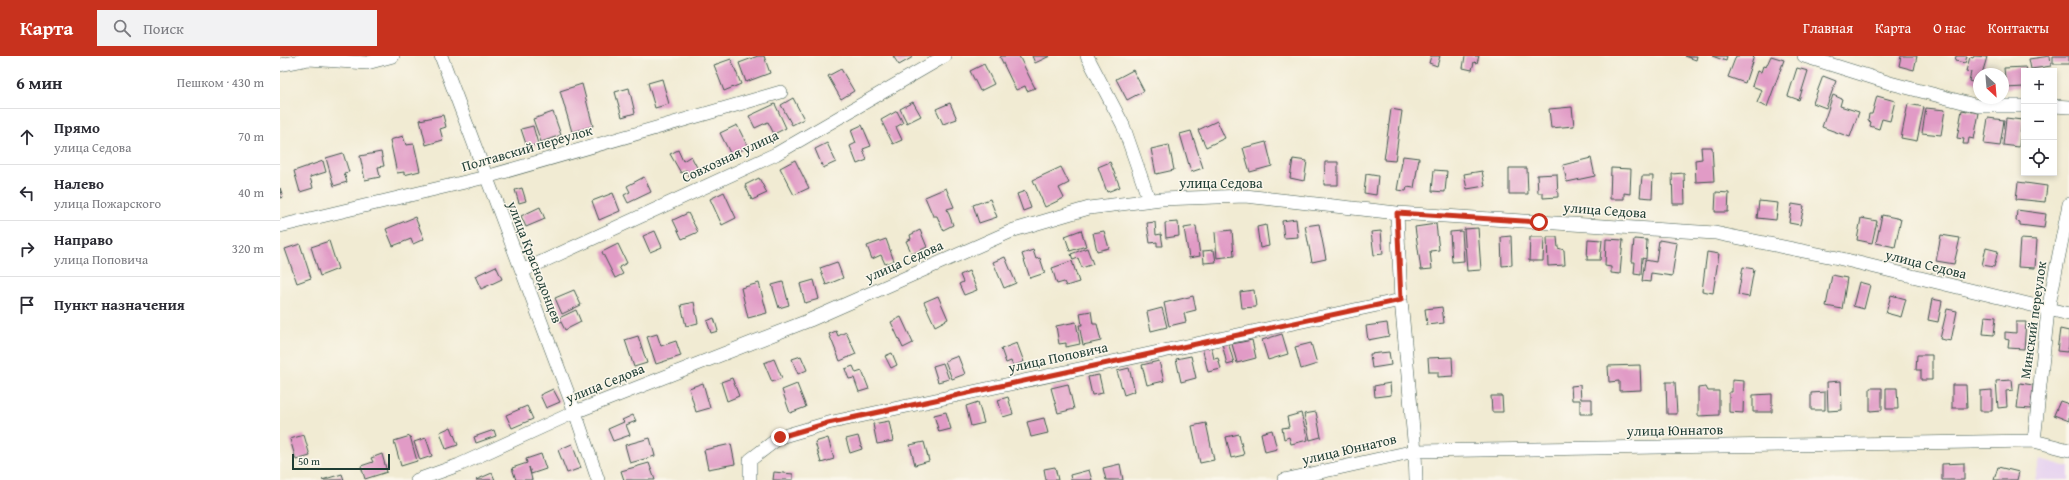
<!DOCTYPE html>
<html lang="ru">
<meta charset="utf-8">
<style>
body{margin:0;font-family:"Gentium Book Plus",serif;background:#f2f2f3;color:#2b2b33}
.controls{position:absolute;right:12px;top:12px;display:grid;overflow:hidden;border-radius:0px;box-shadow:0 2px 6px #0003}
.controls button{width:36px;height:36px;display:grid;place-items:center;padding:0;border:0;border-bottom:1px solid #e1e1e2;background:#fff;color:#2b2b33;font:20px sans-serif}
.compass{position:absolute;left:1693px;top:12px;width:36px;height:36px;border-radius:50%;background:#fff;box-shadow:0 2px 6px #0003;rotate:154deg}
.scale{position:absolute;left:12px;bottom:10px;width:98px;box-sizing:border-box;padding-left:4px;border:2px solid #1f3d34;border-top:0;font-size:11px;line-height:14px;white-space:nowrap;color:#1f3d34;-webkit-text-stroke:3px #fbf7ec;paint-order:stroke}
.stop{position:absolute;width:12px;height:12px;margin:-9px;border:3px solid #c8321e;border-radius:50%;background:#fff}
.stop.end{background:#c8321e;border-color:#fff;box-shadow:0 1px 4px #0008}
.list{margin:0;padding:0;list-style:none}
h2{display:flex;justify-content:space-between;align-items:center;height:52px;margin:0;padding:0 16px;font-size:17px}
h2 small{font-size:13px;font-weight:400;color:#7c7c81}
.list li{display:grid;grid-template-columns:26px 1fr auto;gap:12px;align-items:center;box-sizing:border-box;height:56px;padding:0 16px;border-top:1px solid #e1e1e2}
.list b{display:block;font-size:15px;white-space:nowrap}
.list p{margin:0;font-size:13px;white-space:nowrap;color:#7c7c81}
.list em{font-size:13px;font-style:normal;color:#7c7c81}
.icon{flex:none;width:22px;height:22px;fill:none;stroke:currentColor;stroke-width:2;stroke-linecap:round;stroke-linejoin:round}
.map{position:relative;flex:none;width:1789px;height:424px;overflow:hidden}
header{display:flex;align-items:center;gap:24px;box-sizing:border-box;height:56px;padding:0 20px;background:#c8321e;color:#fff}
header strong{font-size:19px}
nav{display:flex;gap:22px;margin-inline-start:auto;font-size:14px}
.search{width:280px;height:36px;background:#f2f2f3;display:flex;align-items:center;gap:10px;box-sizing:border-box;padding:0 14px;border-radius:0px;color:#7c7c81;font-size:15px}
main{display:flex}
aside{flex:1;background:#fff}
.map>svg:first-child{display:block}
.built{fill:#e6d2f0}
.building{fill:#e19bc6}
.lines{fill:none;stroke-linecap:round;stroke-linejoin:round}
.minor-casing{stroke:#3e574c;stroke-width:14}
.minor{stroke:#fff;stroke-width:13}
.route{stroke:#c8321e;stroke-width:5}
.labels{text-anchor:middle;dominant-baseline:central;stroke-width:3;stroke-linejoin:round;paint-order:stroke}
.street-label{font-size:14px;fill:#1f3d34;stroke:#fbf7ec}
</style>
<header>
<strong>Карта</strong>
<div class="search"><svg class="icon" aria-label="search" viewBox="0 0 24 24"><circle cx="10" cy="10" r="6"/><path d="M15 15l6 6"/></svg>Поиск</div>
<nav><a>Главная</a><a>Карта</a><a>О нас</a><a>Контакты</a></nav>
</header>
<main>
<aside>
<h2>6 мин<small>Пешком · 430 m</small></h2>
<ul class="list">
<li><svg class="icon" aria-label="ahead" viewBox="0 0 24 24"><path d="M12 20V5M6 11l6-6 6 6"/></svg><div><b>Прямо</b><p>улица Седова</p></div><em>70 m</em></li>
<li><svg class="icon" aria-label="left" viewBox="0 0 24 24"><path d="M17 20v-9H6M10 6l-5 5 5 5"/></svg><div><b>Налево</b><p>улица Пожарского</p></div><em>40 m</em></li>
<li><svg class="icon" aria-label="right" viewBox="0 0 24 24"><path d="M7 20v-9h11M14 6l5 5-5 5"/></svg><div><b>Направо</b><p>улица Поповича</p></div><em>320 m</em></li>
<li><svg class="icon" aria-label="arrive" viewBox="0 0 24 24"><path d="M6 21V4h12l-3 4 3 4H6"/></svg><div><b>Пункт назначения</b></div></li>
</ul>
</aside>
<div class="map">
<svg width="1789" height="424" viewBox="0 0 1789 424">
<rect width="100%" height="100%" fill="#fbf7ec"/>
<filter id="ink" filterUnits="userSpaceOnUse"><feTurbulence type="fractalNoise" baseFrequency=".025" numOctaves="2"/><feDisplacementMap in="SourceGraphic" scale="8" xChannelSelector="R" yChannelSelector="G"/><feConvolveMatrix kernelMatrix="1 2 1 2 8 2 1 2 1" color-interpolation-filters="sRGB"/></filter>
<filter id="wash" filterUnits="userSpaceOnUse"><feTurbulence type="fractalNoise" baseFrequency=".012" numOctaves="4" result="noise"/><feDisplacementMap in="SourceGraphic" scale="16" xChannelSelector="R" yChannelSelector="G"/><feGaussianBlur stdDeviation="0.9" result="paint"/><feColorMatrix in="noise" values="0 0 0 0 0 0 0 0 0 0 0 0 0 0 0 0 0 1.4 0 .05"/><feComposite in="paint" operator="in"/></filter>
<g filter="url(#wash)">
<rect width="100%" height="100%" fill="#f1ebd3"/>
<!-- built -->
<path class="built" d="M1760,403L1789,411V424H1755Z"/>
<g id="blocks">
<!-- building -->
<path class="building" d="M478,0H484L490,17L466,26L459,7Z
M613,0H632L633,1L619,9Z
M722,0H739L755,32L747,35L745,30L736,34L720,1Z
M752,0H770L755,7Z
M1151,0H1160L1157,10L1149,7Z
M1185,0H1199L1197,7L1194,6L1192,14L1183,12Z
M1405,0H1417L1416,4Z
M1432,0H1447L1446,5Z
M1456,0H1474L1465,27L1448,21Z
M1491,0L1504,4L1487,51L1477,47L1482,34L1472,30L1477,15L1481,16L1483,10L1486,11Z
M1621,0H1637L1634,14L1619,10Z
M1676,0H1687L1685,7L1675,5Z
M1694,0L1707,1L1702,18H1699V28L1689,25L1691,16L1686,15L1690,1L1693,2Z
M1770,0L1771,10L1751,13L1749,3Z
M1773,0H1789V8H1773Z
M451,3L461,28L444,35L434,9Z
M704,8L714,28L700,35L690,15Z
M1746,11L1747,15H1744V31L1726,32L1724,12Z
M1517,12L1528,15L1519,44L1508,40Z
M561,13L574,35L561,43L548,20Z
M853,14L864,35L847,44L836,23Z
M1543,20L1556,25L1546,52L1533,47Z
M382,23L389,48L375,52L368,27Z
M302,28L313,70L292,76L280,35Z
M349,32L355,57L342,61L335,36Z
M1553,39L1562,43L1560,50L1579,56L1570,81L1542,71Z
M1597,40L1615,45L1610,65L1602,63L1599,73L1590,70L1591,66L1588,65L1589,58H1592Z
M513,42L524,63L512,69L501,49Z
M633,46L641,60L627,67L620,53Z
M670,47L677,63L663,68L656,53Z
M495,48L506,72L494,78L488,66L475,72L469,60Z
M1628,48L1644,51L1637,85L1621,82Z
M1292,51L1294,70L1271,72L1269,53Z
M1646,52L1665,54L1661,79L1642,77Z
M1111,53L1122,55L1115,105L1104,104Z
M1682,54L1699,57L1694,83L1689,82L1688,88H1683L1684,83L1677,82Z
M617,55L623,67L616,71L622,84L613,88L601,64Z
M273,56L281,79L261,86L253,63Z
M163,59L166,71L160,73L163,84L146,89L140,64Z
M1708,62L1724,64L1720,90L1704,88Z
M1726,62L1742,64L1739,91L1723,89Z
M937,65L945,82L926,91L918,74Z
M457,69L468,91L451,99L440,77Z
M582,69L591,90L583,93L587,104L577,108L570,90L576,87L571,74Z
M253,70L258,88L247,91L241,73Z
M911,75L923,112L911,116L900,78Z
M123,80L126,89L134,88L140,115L124,119V116L117,117L110,84Z
M986,86L992,110L970,116L963,92Z
M547,87L556,106L543,112L535,93Z
M889,89L894,114L876,118L871,93Z
M1421,91H1432L1434,125L1416,126L1415,104L1422,103Z
M398,94L403,105L411,100L420,117L410,122L406,114L401,117L390,98Z
M101,96L104,110L98,111L100,121L85,124L80,100Z
M63,97L69,116L64,117L67,126L54,130L46,102Z
M1123,100L1139,102L1134,132L1127,131L1126,135L1117,134Z
M1311,102L1315,120L1287,126L1283,109Z
M1013,103L1027,105L1024,125L1010,122Z
M515,104L529,132L514,139L500,112Z
M43,105L46,116L30,121L33,132L20,136L14,115Z
M830,106L840,131L827,136L818,111Z
M1045,106H1058V129H1044Z
M781,111L789,127L779,132L784,142L765,151L753,124Z
M1229,112H1247L1248,138H1229Z
M1331,112L1351,113L1350,138L1344,137V143H1330Z
M1154,114L1167,115L1165,136L1152,135Z
M1202,115L1205,130L1187,133L1184,118Z
M1404,117L1405,148H1393L1392,118Z
M1086,118L1098,120L1096,139L1084,137Z
M1277,118L1278,141L1263,142V137H1258L1257,119Z
M1362,120H1373L1372,142L1360,141Z
M364,121L371,136L348,147L344,139L350,136L347,130Z
M479,122L487,137L472,144L465,129Z
M1738,126L1767,130L1765,146L1736,143Z
M0,132L3,141L0,142Z
M242,132L246,145L239,147L235,134Z
M666,132L674,151L667,153L673,169L663,174L657,160H653L645,141Z
M745,135L751,152L743,155L737,138Z
M444,136L456,162L442,169L430,143Z
M1436,136L1449,137L1448,156H1435Z
M333,137L340,155L319,164L312,145Z
M710,143L717,161L699,167L693,149Z
M1479,145L1498,147L1496,164L1477,162Z
M1512,148L1524,150L1520,169L1509,167Z
M260,151L265,163L246,171L241,160Z
M1737,154L1766,158L1764,172L1740,169V166L1736,165Z
M408,157L418,176L402,183L393,164Z
M1602,159L1621,163L1615,191L1596,187Z
M135,161L144,183L133,188L131,183L113,190L106,173Z
M1581,162L1597,165L1592,187L1577,184Z
M1016,163L1018,181L1004,182L1002,165Z
M875,166L876,179L881,178L883,190H877V186L870,187L867,167Z
M898,166L899,180L886,182L885,167Z
M1039,168L1046,203L1032,206L1025,170Z
M1156,168L1159,194L1150,195L1152,213L1141,214L1135,171Z
M986,169L989,190L980,192L977,171Z
M916,170L920,200L909,202L904,172Z
M1198,172L1201,214L1187,215L1184,173Z
M640,174L647,191L632,198L626,185L631,183L630,179Z
M801,174L806,190L790,195L785,180Z
M952,174L954,200L937,202L935,176Z
M375,175L382,191L370,196L363,180Z
M824,175L829,192L817,195L813,177Z
M1101,175L1103,198L1094,199L1091,176Z
M1182,175L1184,205L1172,206L1170,176Z
M1661,179L1680,182L1674,208L1656,205Z
M1231,180L1232,209L1222,210L1221,181Z
M1250,181H1264L1263,205H1249Z
M1267,181H1277L1278,192L1284,194L1285,209L1268,210Z
M606,183L614,205L605,208L601,199L592,203L587,190Z
M1308,183L1322,184L1320,204H1307Z
M1326,183L1343,184L1340,218L1331,217V211L1325,210Z
M1354,183L1367,184L1366,203L1362,202L1361,219L1354,218L1355,206H1352Z
M1740,183L1757,184L1755,212L1738,211Z
M1379,184L1397,187L1392,220L1371,217L1370,226L1362,225L1365,204L1376,206Z
M49,185L58,213L40,220L31,191Z
M20,188L31,222L17,227L5,193Z
M338,188L347,207L339,211L343,218L335,222L322,196Z
M807,192L813,208L802,212L798,202L793,204L791,198Z
M1706,192L1718,195L1714,211L1702,209Z
M753,194L756,203L760,202L765,217L750,222L742,198Z
M934,194L936,206L924,207L923,195Z
M1427,196L1439,198L1433,237L1422,235Z
M725,201L736,227L724,232L713,206Z
M792,205L799,226L786,230L784,226L777,228L772,212Z
M557,206L563,222L546,229L540,212Z
M216,210L222,223L201,233L195,220Z
M1463,211L1474,213L1469,241L1458,239Z
M689,215L697,234L684,239L679,228L683,226L680,219Z
M1552,219L1567,222L1562,253L1546,250Z
M534,224L539,243L525,247L520,228Z
M503,226L509,249L499,252L492,229Z
M1579,226L1590,229L1584,253L1573,250Z
M479,227L487,257L468,262L461,232Z
M294,234L301,249L282,258L275,242Z
M974,234L976,251L962,252L960,236Z
M1611,239L1626,243L1621,261L1606,257Z
M658,240L668,263L655,270L644,246Z
M913,240L916,254L904,257L906,266L889,270L884,247Z
M1652,243L1662,245L1658,266L1648,264Z
M414,246L418,267L406,270L401,249Z
M1162,251L1164,267L1147,269L1145,253Z
M882,252L887,271L871,275L867,256Z
M1667,253L1677,255L1671,285L1660,283Z
M296,254L301,266L285,274L279,262Z
M811,255L813,268H817L821,285L803,289L799,269H802L800,257Z
M1705,260L1716,261L1714,279L1703,278Z
M621,261L633,287L623,292L611,266Z
M434,262L438,275L431,277L427,265Z
M796,266L800,288L786,291V287L779,288L776,270Z
M1736,266H1746L1744,293L1728,292L1729,284L1725,283V276L1736,277Z
M1107,267L1109,280L1088,284L1086,270Z
M1780,273L1789,275V290L1787,296L1777,295Z
M556,275L558,280L566,276L576,298L560,305L549,278Z
M377,278L381,290L396,285L401,300L376,308L367,281Z
M1002,278L1008,298L988,304L982,284Z
M358,280L367,307L354,311L345,284Z
M972,284L976,302L957,307L952,288Z
M948,286L954,307L947,309L942,287Z
M737,287L744,306L733,310L731,305L726,307L721,293Z
M1031,287L1037,308L1021,313L1015,291Z
M931,289L934,303L938,302L941,313L928,316L922,291Z
M1109,296L1111,309L1092,312L1090,298Z
M612,297L617,309L611,312L605,300Z
M1637,299H1652V324H1641V314H1636Z
M521,300L527,314L518,318L512,303Z
M678,300L685,318L672,323L665,305Z
M911,300L916,322L901,326L896,303Z
M1172,301L1173,320L1158,321V316H1149L1148,302Z
M494,303L502,322L492,326L484,307Z
M879,305L884,325L867,329L862,309Z
M663,307L669,323L658,326L653,310Z
M1360,309L1361,334L1339,335V325L1329,326L1328,310Z
M573,310L576,317L582,315L589,333L579,336L574,322L569,323L565,313Z
M849,312L855,335L844,339L837,315Z
M819,319L823,337L812,339L808,321Z
M452,322L459,340L447,345L441,326Z
M1452,324L1464,325L1463,357L1449,356V336H1452Z
M1732,324L1733,334L1726,335L1727,351L1718,352L1716,325Z
M1561,325L1562,354L1548,355L1547,326Z
M1386,326H1395L1397,358H1387Z
M423,327L430,352L416,356L409,332Z
M1110,327L1111,339L1095,341L1094,330Z
M1740,327L1753,329L1751,353L1737,352Z
M517,328L526,351L510,357L502,334Z
M788,328L794,353L778,357L771,332Z
M1300,329L1301,343H1312V358H1300V344H1292L1291,330Z
M1672,329H1686L1687,352H1672Z
M1426,331L1428,335H1439V359L1418,360V332Z
M1590,332H1602V354L1590,355Z
M1606,332H1617L1618,353H1606Z
M273,333L280,346L266,352L260,339Z
M1712,334V355H1700V335Z
M1545,336V354H1531V337Z
M1492,338V356H1473V339Z
M1211,340H1222L1223,356H1212Z
M728,341L733,358L723,361L718,344Z
M1780,345L1789,348V365L1774,359Z
M698,346L704,367L691,370L686,350Z
M247,350L253,363L232,372L226,359Z
M666,356L671,373L659,376L654,359Z
M1036,356L1041,381L1030,384L1024,358Z
M1021,357L1028,384L1011,388L1009,381L1004,383L1002,372L1009,371L1007,361Z
M353,359L356,365L346,369L350,379L333,385L328,373L344,366L342,364Z
M764,362L768,377L751,381L747,366Z
M609,365L613,385L597,388L593,368Z
M926,367L934,404L920,407L912,370Z
M171,371L178,389L166,393L160,376Z
M214,374L216,380L196,387L194,381Z
M992,374L997,393L985,396L981,377Z
M959,378L964,399L951,402L946,381Z
M24,379L30,400L16,404L10,383Z
M130,380L137,405L121,410L114,385Z
M578,380L582,393L570,397L566,383Z
M146,382L152,400L140,404L134,386Z
M370,382L375,400L350,407L345,389Z
M548,382L554,403L541,407L535,386Z
M644,386L649,405L635,409L630,389Z
M292,388L301,412L287,417L278,394Z
M451,388L455,408L428,413L424,394Z
M102,398L107,416L85,423L81,410L93,406L91,402Z
M261,398L266,413L251,418L249,411L252,424H236L232,412L247,407L246,403Z
M369,407L375,424H344L341,415Z
M1684,407V424H1662V408Z
M840,408L843,424H826L823,412Z
M775,411L778,424H766L764,413Z
M1718,411L1739,416L1737,424H1714Z
M809,414L812,424H791L790,419Z
M494,416L513,418V424H493Z
M212,417L215,424H196Z
M62,418L64,424H42Z"/>
</g>
</g>
<g filter="url(#ink)">
<use href="#blocks" fill-opacity="0" stroke="#3e574c" stroke-width="1"/>
<g class="lines">
<defs>
<path id="minor" d="M25,0L29,3L87,7L113,0
M161,0L295,356L318,424
M807,0L843,69L869,144
M1524,0L1610,27L1698,50H1744
M0,9L29,3
M1774,50L1789,51
M1117,157L1121,244L1135,395L1136,424
M0,170L206,121L501,36
M242,215L496,98L665,0
M1754,385L1768,254L1789,148
M137,424L179,409L295,356L530,264L734,174L809,152L881,143L965,140L1117,157L1435,177L1558,202L1789,258
M470,424V404L500,381L548,367L1121,244
M1004,424L1135,395L1754,385L1789,394"/>
</defs>
<!-- minor casing -->
<use href="#minor" class="minor-casing"/>
<!-- minor -->
<use href="#minor" class="minor"/>
</g>
</g>
<g class="lines" filter="url(#ink)">
<!-- route -->
<path class="route" d="M500,381L548,367L1121,244L1117,157L1259,166"/>
</g>
<g class="labels">
<!-- street labels -->
<g class="street-label">
<text transform="translate(247 92) rotate(-16)">Полтавский переулок</text>
<text transform="translate(450 100) rotate(-25)">Совхозная улица</text>
<text x="941" y="127">улица Седова</text>
<text transform="translate(1325 154) rotate(4)">улица Седова</text>
<text transform="translate(624 205) rotate(-24)">улица Седова</text>
<text transform="translate(255 206) rotate(69)">улица Краснодонцев</text>
<text transform="translate(1646 208) rotate(14)">улица Седова</text>
<text transform="translate(1753 264) rotate(-82)">Минский переулок</text>
<text transform="translate(778 301) rotate(-12)">улица Поповича</text>
<text transform="translate(325 327) rotate(-22)">улица Седова</text>
<text transform="translate(1395 374) rotate(-1)">улица Юннатов</text>
<text transform="translate(1069 393) rotate(-13)">улица Юннатов</text>
</g>
</g>
</svg>
<div class="controls">
<button>+</button>
<button>−</button>
<button><svg class="icon" aria-label="locate" viewBox="0 0 24 24"><circle cx="12" cy="12" r="6"/><path d="M12 2v4M12 18v4M2 12h4M18 12h4"/></svg></button>
</div>
<svg class="compass" viewBox="-18 -18 36 36"><path d="M0-13l5 13h-10z" fill="#e53935"/><path d="M0 13l5-13h-10z" fill="#7c7c81"/></svg>
<div class="scale">50 m</div>
<div class="stop" style="left:1259px;top:166px"></div>
<div class="stop end" style="left:500px;top:381px"></div>
</div>
</main>
